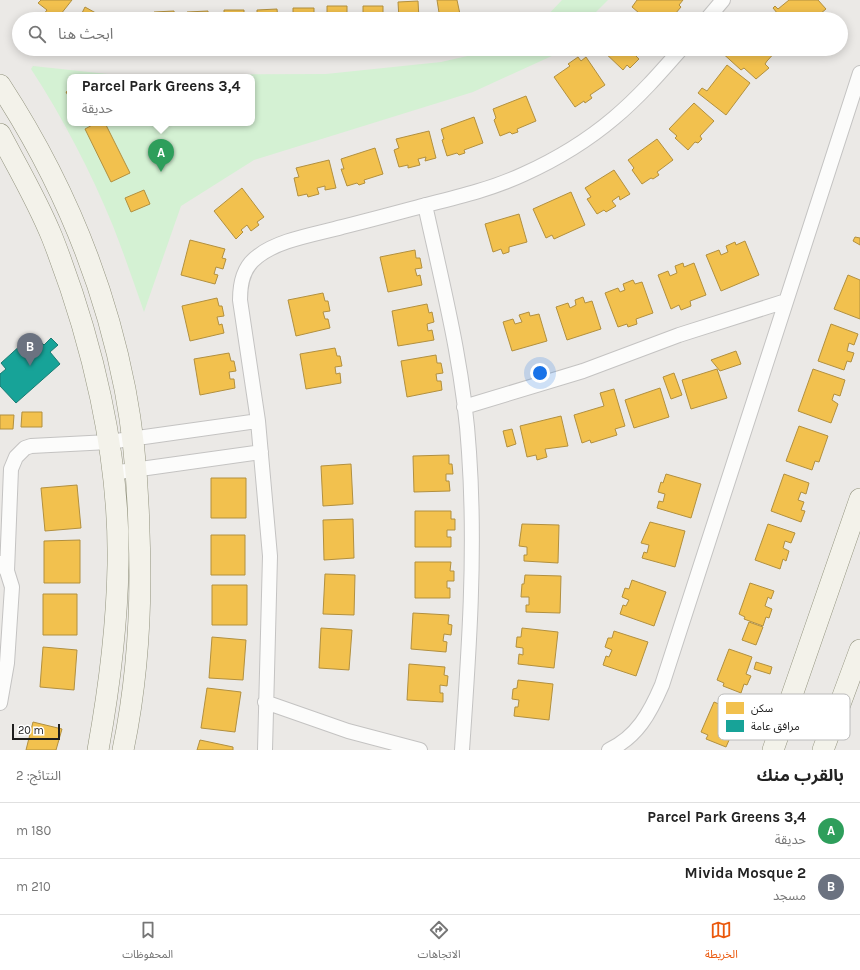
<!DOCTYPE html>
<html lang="ar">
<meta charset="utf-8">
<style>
body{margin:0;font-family:Karla,"Noto Sans Arabic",sans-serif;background:#f6f6f6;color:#222;direction:rtl}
.scale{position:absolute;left:12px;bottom:10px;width:48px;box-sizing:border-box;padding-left:4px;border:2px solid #1d1d1d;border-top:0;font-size:11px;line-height:14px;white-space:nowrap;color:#1d1d1d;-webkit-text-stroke:3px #fff;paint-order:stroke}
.you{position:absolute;left:540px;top:373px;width:14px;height:14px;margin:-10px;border:3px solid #fff;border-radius:50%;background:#1a73e8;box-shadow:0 0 0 6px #1a73e833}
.badge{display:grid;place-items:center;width:26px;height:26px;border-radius:50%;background:#ea580c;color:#fff;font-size:13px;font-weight:700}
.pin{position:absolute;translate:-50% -33px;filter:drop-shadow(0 1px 2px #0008)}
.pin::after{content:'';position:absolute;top:21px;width:14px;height:12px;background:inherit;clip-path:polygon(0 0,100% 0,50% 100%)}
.popup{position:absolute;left:67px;top:74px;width:188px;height:52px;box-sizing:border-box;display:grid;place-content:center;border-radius:8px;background:#fff;filter:drop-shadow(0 1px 3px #0005);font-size:13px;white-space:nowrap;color:#767676}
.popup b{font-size:15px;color:#222}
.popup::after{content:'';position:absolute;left:50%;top:100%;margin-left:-8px;border:8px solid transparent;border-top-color:#fff}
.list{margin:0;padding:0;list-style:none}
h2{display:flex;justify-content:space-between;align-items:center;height:52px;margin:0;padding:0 16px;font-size:17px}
h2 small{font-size:13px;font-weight:400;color:#767676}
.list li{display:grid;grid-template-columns:26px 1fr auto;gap:12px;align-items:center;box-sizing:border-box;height:56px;padding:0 16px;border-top:1px solid #e0e0e0}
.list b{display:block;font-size:15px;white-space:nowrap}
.list p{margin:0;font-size:13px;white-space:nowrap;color:#767676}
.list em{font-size:13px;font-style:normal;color:#767676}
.icon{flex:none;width:22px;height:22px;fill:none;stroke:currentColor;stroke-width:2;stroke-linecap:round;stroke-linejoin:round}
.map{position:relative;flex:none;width:860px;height:750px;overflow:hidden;direction:ltr}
.search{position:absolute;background:#fff;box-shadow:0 2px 10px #0003;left:12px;right:12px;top:12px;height:44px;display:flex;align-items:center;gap:10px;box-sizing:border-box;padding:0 14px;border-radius:22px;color:#767676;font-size:15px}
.sheet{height:164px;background:#fff}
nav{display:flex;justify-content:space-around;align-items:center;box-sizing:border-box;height:56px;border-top:1px solid #e0e0e0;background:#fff;font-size:11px;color:#767676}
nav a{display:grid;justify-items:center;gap:2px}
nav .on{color:#ea580c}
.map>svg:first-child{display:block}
.park{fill:#d4f1d3;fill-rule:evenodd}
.homes{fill:#f2c14e;stroke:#b2903f}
.public{fill:#17a398;stroke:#197b73}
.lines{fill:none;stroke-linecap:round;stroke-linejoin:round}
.street-casing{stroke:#c4c3c2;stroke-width:16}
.secondary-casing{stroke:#93947f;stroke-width:22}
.street{stroke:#fcfcfb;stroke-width:14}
.secondary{stroke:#f3f2ea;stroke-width:21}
.key{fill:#fff;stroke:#bbb;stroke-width:1}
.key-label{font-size:11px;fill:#1d1d1d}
</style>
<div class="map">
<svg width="860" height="750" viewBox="0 0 860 750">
<rect width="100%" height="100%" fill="#ebe9e6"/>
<!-- park -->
<path class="park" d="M562,0H608L589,19H544Z
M498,49H559L554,55L473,92L254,160L181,206L144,312C134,283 124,254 113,226C91,172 63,118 31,69L33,66L117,75L326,74L441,62ZM70,77H252V123H70Z"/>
<!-- homes -->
<path class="homes" d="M41,0H72L57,19H40L47,10L38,3Z
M437,0H457L461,19H440Z
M637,0H683L679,5L681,7L675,14L677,17L675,19H646L632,7Z
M789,0H818L826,9L814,19H782L773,8L775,6L778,9Z
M418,1L419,19H399L398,2Z
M327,6H347V19H327Z
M363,6H383V19H363Z
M85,7L103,17L102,19H79Z
M293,8H314V19H293Z
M277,9L278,19H257V10Z
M224,10H244V19H224Z
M174,11L175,19H154V12Z
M208,11V19H187V12Z
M601,49H643L636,56L639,59L630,68L627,65L623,70Z
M720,49H729L733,52L735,49H778L767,61L765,64L769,68L756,79L744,68L741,70L719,50Z
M578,57L581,61L586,57L605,85L590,95L592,98L585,103L584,101L575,107L554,77L570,66L568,64Z
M727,65L750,83L726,115L698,93L702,88L707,91Z
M70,90V99L66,92Z
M526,96L536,121L517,129L518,132L512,134L510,132L500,136L494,120L496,118L493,109Z
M694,103L714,121L700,136L702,139L698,143L695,142L688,150L675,138L677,136L669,129Z
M474,117L483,143L464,150L465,153L459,155L457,153L447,156L442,140L444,139L441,129Z
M96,123H105L130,173L111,182L85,129Z
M429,131L436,158L425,161L426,157L418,159L420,165L408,168V165L399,167L394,150L399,148L396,139Z
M657,139L673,160L657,172L659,175L653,179L651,178L642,184L632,170L634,168L628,160Z
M375,148L383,174L364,180L365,183L359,185L357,183L347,186L341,169H344L341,159Z
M329,160L336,188L325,190V186L317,188L319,194L308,197L307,194L298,196L294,178L299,177L296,168Z
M614,170L630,194L620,200L619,196L612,201L616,206L606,212L604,210L597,214L587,199L591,197L585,188Z
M242,188L264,217L257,222L259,225L251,231L247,225L241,230L243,232L236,239L214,211Z
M144,190L150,204L131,212L125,198Z
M571,192L585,225L554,239L552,235L546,238L533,209Z
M519,214L527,242L509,247V252L503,254L501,249L493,252L485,224Z
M855,237L860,238V245L853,241Z
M190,240L225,249L222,258L226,259L223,269L216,267L214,274L218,275L215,284L181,275Z
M745,241L759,275L721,291L706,255L719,250L721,255L728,252L726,246L735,242L736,245Z
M415,250L416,258H420L422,268L415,269L417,276L420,275L422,285L388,292L380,257Z
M683,263L684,267L694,263L706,295L690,301L691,306L681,310L679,305L671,309L658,275L668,271L670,276L677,273L675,266Z
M848,275L860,280V319L834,309Z
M633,280L635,284L642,282L653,313L636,319L637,324L628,327L627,324L618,327L605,293L618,288L620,292L625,290L623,284Z
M323,293L325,301H328L330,311L323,312L325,319H328L330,328L296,336L288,300Z
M583,297L585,303L592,301L601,329L567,340L556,307L568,303L570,308L576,305L575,300Z
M217,298L219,306H222L224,316L217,317L219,325L222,324L224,333L190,341L182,306Z
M427,304L429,313L432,312L434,322L427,324L428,331L432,330L434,340L398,346L392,311Z
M529,312L530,316L539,314L547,341L512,351L503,322L513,319L515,324L522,322L519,315Z
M831,324L858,334L854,345L849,343L847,351L854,353L851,362L847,361L844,370L818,361Z
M335,348L337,356H340L342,366L335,367L336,374L340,373L341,383L306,389L300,354Z
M736,351L741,364L720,371L711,360Z
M229,353L231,361H234L236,371L229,372L230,379H234L235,388L200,395L194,359Z
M436,355L437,363H441L443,373L436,374L437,381H441L442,390L407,397L401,361Z
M717,369L727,398L691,409L682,380Z
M813,369L845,380L840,396L834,394L832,400L838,404L831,423L798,411Z
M674,373L682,395L671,399L663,377Z
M660,388L669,417L634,428L625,400Z
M614,389L625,426L615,429L617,435L591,443L590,440L582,443L574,415L604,406L600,393Z
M22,412H42V427H21Z
M0,415H14L13,429H0Z
M561,416L568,446L545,449L547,457L537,460L536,455L527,457L520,426Z
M799,426L828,436L819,462L815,461L812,470L786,461Z
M512,429L516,444L507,447L503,431Z
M449,455V464H452L453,474H446V481H449L450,491L414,492L413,456Z
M351,464L353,504L323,506L321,466Z
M666,474L701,484L691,518L657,508L659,501L663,502L665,494L658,492L661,482L663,483Z
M784,474L809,483L806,494L801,492L798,500L804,502L801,510L805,511L801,522L771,511Z
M211,478H246V518H211Z
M77,485L81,528L45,531L41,488Z
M415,511H451V519H455V530H447V537H451V547H415Z
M353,519L354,558L324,560L323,520Z
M650,522L685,531L675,567L642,558L644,552L647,553L649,545L641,543Z
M522,524L559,525L558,563L524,561V555H527V547L519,546Z
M768,524L795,533L791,543L785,541L783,548L789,551L786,561L783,559L780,569L755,560Z
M211,535H245V575H211Z
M80,540V583H44V541Z
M415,562H451L450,571H454V581H447V588H450V598H415Z
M325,574L355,575L354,615L323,614Z
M525,575L561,576L560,613L526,612V605H529V597H521L522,584H524Z
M632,580L666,592L654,626L620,614L623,605L626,606L629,600L622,597L625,588L629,589Z
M750,583L774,591L771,599L768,597L765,606L772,609L769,618L766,617L763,626L744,619L745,617L739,614Z
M212,585H247V625H212Z
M43,594H77V635H43Z
M413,613L449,615L448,624L452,625L451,635L444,634L443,641L447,642L446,652L411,649Z
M749,622L763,627L756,645L742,640Z
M321,628L352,630L349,670L319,668Z
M522,628L558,632L554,668L518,664L519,654L523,655V648L516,647L517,637H521Z
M614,631L648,642L636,676L603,665L606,656L609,657L612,650L605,647L608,638H612Z
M212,637L246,640L243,680L209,678Z
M43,647L77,650L74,690L40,687Z
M729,649L752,657L746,674L751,676L747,685L744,684L741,693L723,686L724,683L717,680Z
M756,662L772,667L770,674L754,669Z
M409,664L445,667L444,675L448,676L447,686L440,685V693H443V702L407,700Z
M518,680L553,684L549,720L514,716L515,707H518L519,700L512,699L513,689L517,688Z
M207,688L241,692L235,732L201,728Z
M714,702L741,713L726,747L706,739L708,735L701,732Z
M33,722L62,729L56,750H26Z
M200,740L233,747V750H197Z"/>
<!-- public -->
<path class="public" d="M33,334L44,345L51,338L58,345L50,352L60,364L16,403L0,386V374L6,369L1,363Z"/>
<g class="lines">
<defs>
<path id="street" d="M707,19L723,0
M425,205C443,287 464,368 469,452C476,551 469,651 462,750
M464,407L583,371L679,335L786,301
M112,473L261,452
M7,571L11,469L16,457L25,448L31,446L109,442L258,421
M265,702L348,731L420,750
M0,703L7,663L12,587L7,571L1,563
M265,750L270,556L258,421L240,300C240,283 243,267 257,257C277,240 317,234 342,227C371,220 400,212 430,204C462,196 494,188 524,174C555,160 588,140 614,118C639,97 660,73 681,49
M609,750C637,737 650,713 662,685L860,73"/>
<path id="secondary" d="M0,85C60,177 104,281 125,389C134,436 138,484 139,532C142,605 138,678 123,750
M0,134C18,168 38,202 52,237C92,339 120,455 118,565C117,628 109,689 98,750
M773,750L860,499
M823,750L860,650"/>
</defs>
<!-- street casing -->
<use href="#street" class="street-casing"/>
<!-- secondary casing -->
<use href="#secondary" class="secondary-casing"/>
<!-- street -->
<use href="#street" class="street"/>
<!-- secondary -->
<use href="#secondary" class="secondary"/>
</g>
<!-- legend -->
<rect x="718" y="694" width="132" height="46" rx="6" class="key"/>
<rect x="726" y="702" width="18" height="12" fill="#f2c14e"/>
<rect x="726" y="720" width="18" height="12" fill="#17a398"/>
<g class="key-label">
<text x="751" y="712">سكن</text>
<text x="751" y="730">مرافق عامة</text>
</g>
</svg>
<div class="scale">20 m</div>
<div class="you"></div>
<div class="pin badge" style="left:161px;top:172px;background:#2e9e5b">A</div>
<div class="popup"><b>Parcel Park Greens 3,4</b>حديقة</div>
<div class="pin badge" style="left:30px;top:366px;background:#6b7280">B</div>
<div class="search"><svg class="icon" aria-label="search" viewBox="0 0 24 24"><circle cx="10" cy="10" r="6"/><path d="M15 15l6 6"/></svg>ابحث هنا</div>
</div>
<section class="sheet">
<h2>بالقرب منك<small>النتائج: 2</small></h2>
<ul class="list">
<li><span class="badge" style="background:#2e9e5b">A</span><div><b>Parcel Park Greens 3,4</b><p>حديقة</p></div><em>180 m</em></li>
<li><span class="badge" style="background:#6b7280">B</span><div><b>Mivida Mosque 2</b><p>مسجد</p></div><em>210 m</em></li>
</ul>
</section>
<nav>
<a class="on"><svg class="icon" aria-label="map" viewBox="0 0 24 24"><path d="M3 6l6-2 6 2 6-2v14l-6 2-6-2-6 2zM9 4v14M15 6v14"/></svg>الخريطة</a>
<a><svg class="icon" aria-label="directions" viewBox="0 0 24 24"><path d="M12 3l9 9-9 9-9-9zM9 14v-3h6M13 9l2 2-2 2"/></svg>الاتجاهات</a>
<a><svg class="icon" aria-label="saved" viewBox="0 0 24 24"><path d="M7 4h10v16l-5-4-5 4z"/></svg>المحفوظات</a>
</nav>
